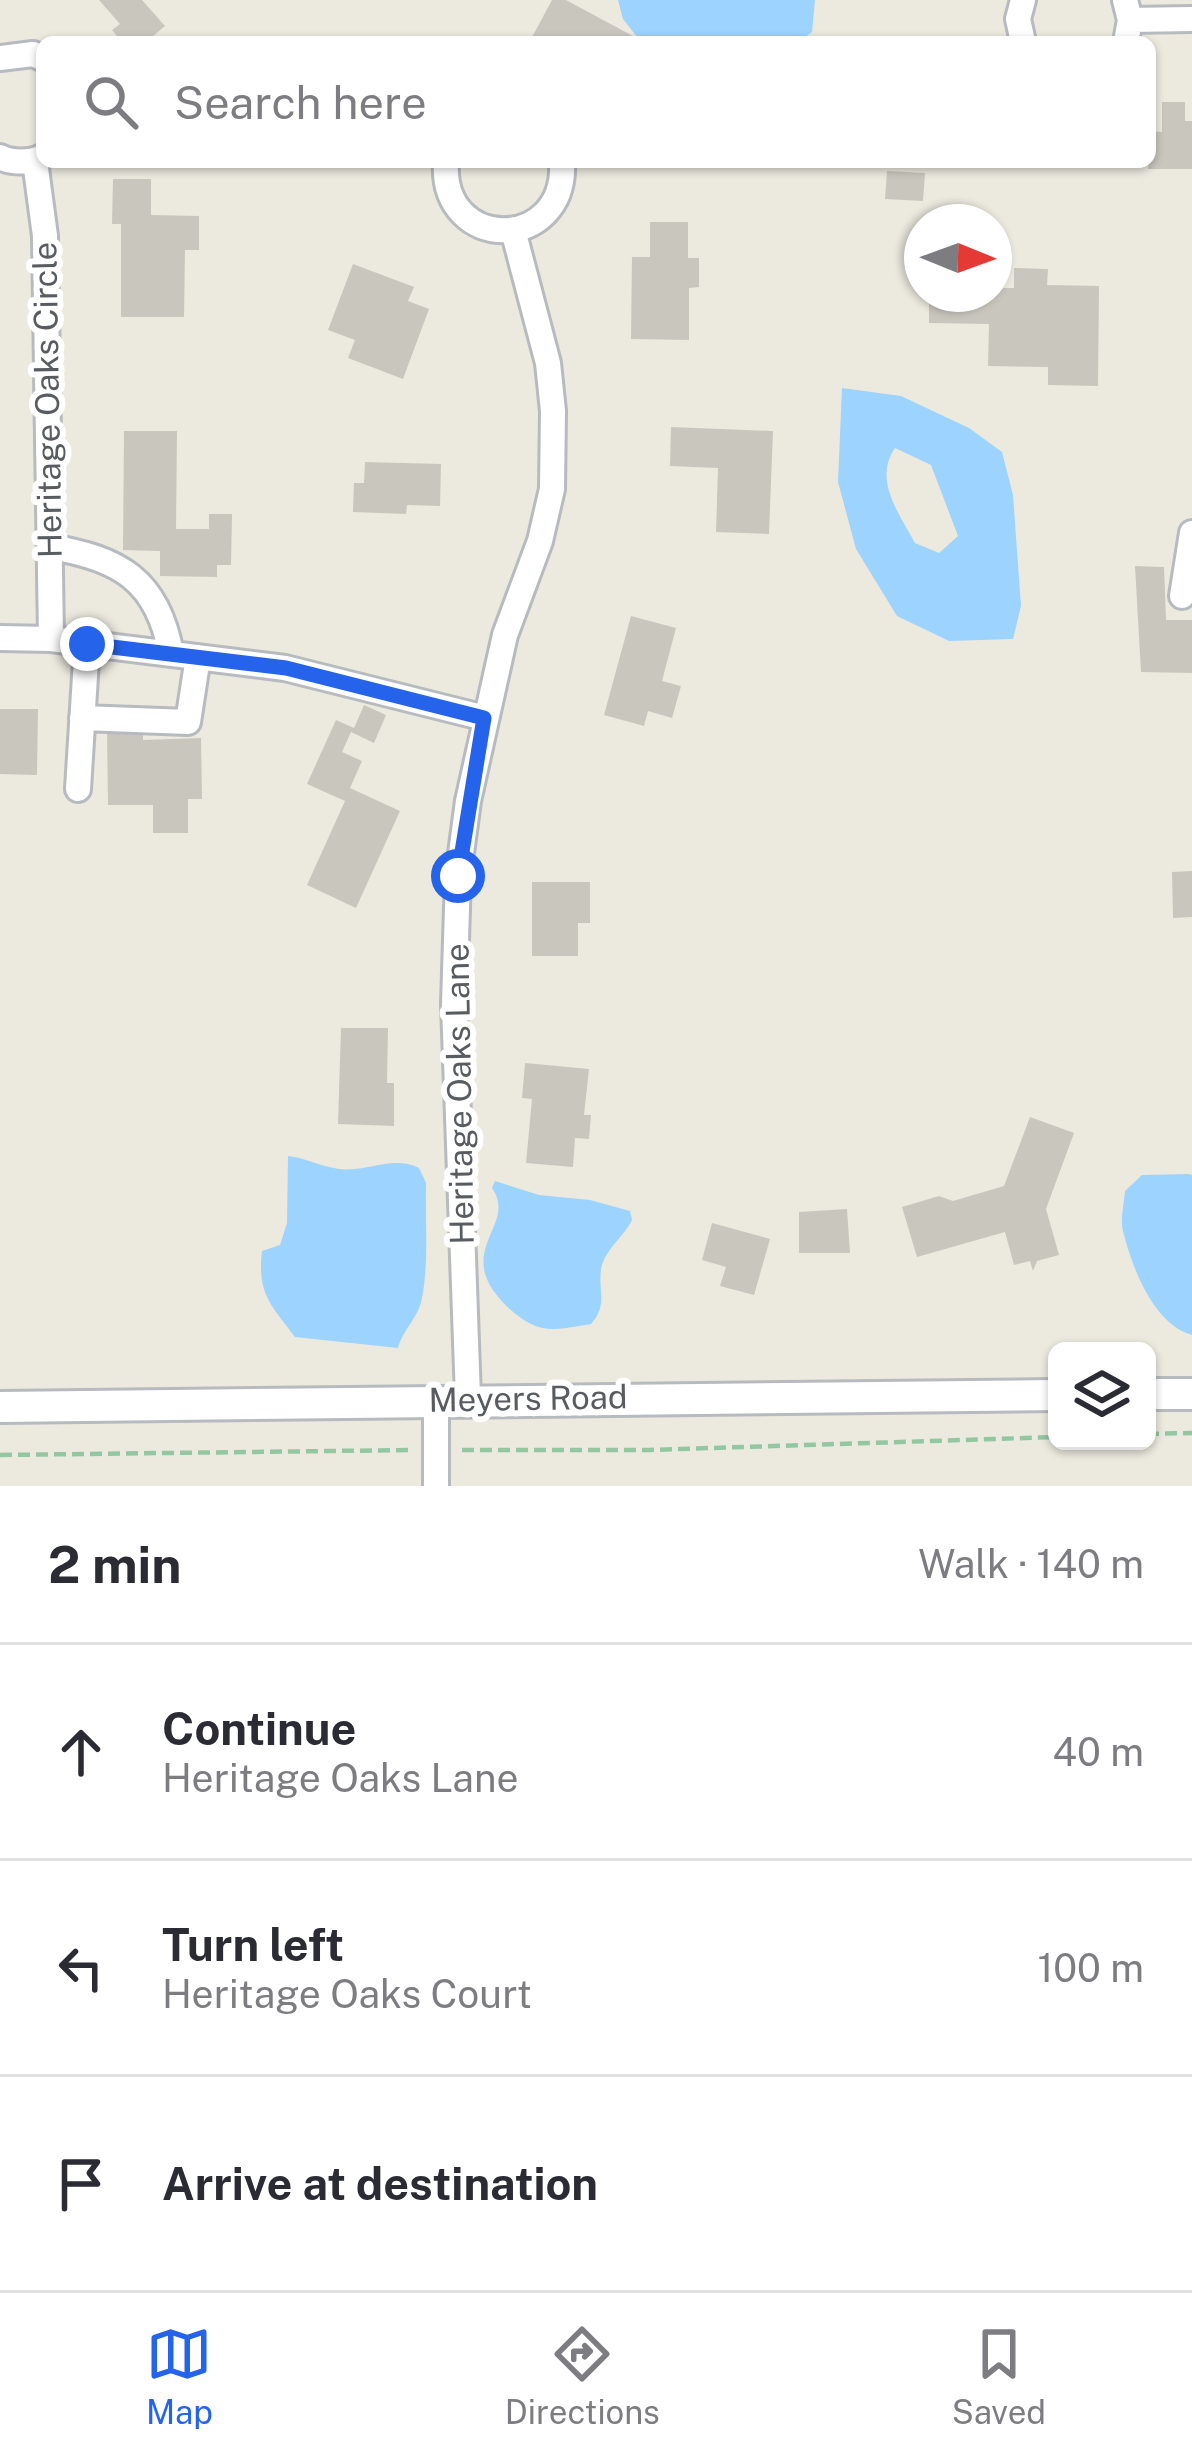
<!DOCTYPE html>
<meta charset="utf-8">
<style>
body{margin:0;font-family:"Public Sans",sans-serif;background:#f7f7f7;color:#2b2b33}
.controls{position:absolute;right:36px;bottom:36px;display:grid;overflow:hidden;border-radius:18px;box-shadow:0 3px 9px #0004}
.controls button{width:108px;height:108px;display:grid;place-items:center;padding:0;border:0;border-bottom:3px solid #e1e1e2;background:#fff;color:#2b2b33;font:60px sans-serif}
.compass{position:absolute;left:904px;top:204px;width:108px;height:108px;border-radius:50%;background:#fff;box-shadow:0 3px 9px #0004;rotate:91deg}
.stop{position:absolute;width:36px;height:36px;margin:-27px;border:9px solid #2563eb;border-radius:50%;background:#fff}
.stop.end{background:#2563eb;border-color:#fff;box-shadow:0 3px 12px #0008}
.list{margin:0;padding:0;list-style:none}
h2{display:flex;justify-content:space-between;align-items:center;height:156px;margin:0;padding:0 48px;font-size:51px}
h2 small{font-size:39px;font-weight:400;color:#7c7c81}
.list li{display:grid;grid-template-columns:78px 1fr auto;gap:36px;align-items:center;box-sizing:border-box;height:216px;padding:0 48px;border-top:3px solid #e1e1e2}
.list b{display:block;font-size:45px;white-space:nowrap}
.list p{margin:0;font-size:39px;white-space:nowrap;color:#7c7c81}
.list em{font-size:39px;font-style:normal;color:#7c7c81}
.icon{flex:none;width:66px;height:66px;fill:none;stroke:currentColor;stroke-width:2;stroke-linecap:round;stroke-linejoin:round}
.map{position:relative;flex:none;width:1192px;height:1486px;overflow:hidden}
.search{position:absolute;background:#fff;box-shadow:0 3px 9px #0004;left:36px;right:36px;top:36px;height:132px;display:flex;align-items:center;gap:30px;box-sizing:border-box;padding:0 42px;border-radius:18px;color:#7c7c81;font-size:45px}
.sheet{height:804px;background:#fff}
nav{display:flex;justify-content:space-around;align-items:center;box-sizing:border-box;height:168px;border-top:3px solid #e1e1e2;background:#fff;font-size:33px;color:#7c7c81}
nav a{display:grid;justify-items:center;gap:6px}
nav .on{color:#2563eb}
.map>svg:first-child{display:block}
.water{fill:#9cd3ff;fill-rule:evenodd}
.building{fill:#c9c6be}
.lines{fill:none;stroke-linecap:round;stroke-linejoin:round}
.minor-casing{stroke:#b7babf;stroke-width:30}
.tertiary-casing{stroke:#b7babf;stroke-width:36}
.path{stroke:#92c7a2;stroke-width:4.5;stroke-dasharray:12 6;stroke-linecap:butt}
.minor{stroke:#fff;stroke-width:24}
.tertiary{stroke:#fff;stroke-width:30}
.route{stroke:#2563eb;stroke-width:15}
.labels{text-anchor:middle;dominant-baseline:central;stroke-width:12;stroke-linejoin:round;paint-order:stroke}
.street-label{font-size:33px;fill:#585c61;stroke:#fff}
</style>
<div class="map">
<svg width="1192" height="1486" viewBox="0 0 1192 1486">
<rect width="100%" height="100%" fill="#eceadf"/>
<!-- water -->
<path class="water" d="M618,0H815L812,32L798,42H641L623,19Z
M842,388L901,396L969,428L1002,452L1013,495L1021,606L1013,639L949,641L897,616L856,549L838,482ZM895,448L931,465L958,536L939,553L915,543C899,513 873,480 895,448Z
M288,1156C305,1158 318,1165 334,1168C365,1175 390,1154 419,1168L426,1183C425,1220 429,1262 422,1298C418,1319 403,1329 398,1348L295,1337C271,1305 257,1294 262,1251L280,1245L287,1223Z
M1189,1174L1192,1175V1335C1153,1324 1132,1267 1123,1231C1120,1219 1124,1204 1125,1191L1142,1175Z
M495,1181L539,1195L590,1200L630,1211L632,1220C623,1238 605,1249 601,1269C598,1292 608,1305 591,1324C577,1326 557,1331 543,1328C520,1324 487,1292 484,1269C479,1236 512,1217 492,1188Z"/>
<!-- building -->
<path class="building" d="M99,0H142L165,26L146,42H122L112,30L120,24Z
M552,0H566L644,42H537L531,39Z
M1162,102H1185V121H1192V169H1148L1150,131L1162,132Z
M887,171L925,173L923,201L885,199Z
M113,179H151V215L199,216V250H185L184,317H121V224H112Z
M650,222H688V258H699V287L689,288V340L631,339L632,257H650Z
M353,264L414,287L408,301L429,309L403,379L348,358L355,340L328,330Z
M1014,268L1048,269L1047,285L1099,286L1098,386L1048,385V367L988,366L989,324L929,323V294H994V288H1014Z
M671,427L773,431L769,534L716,532L718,468L670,466Z
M124,431H177L176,529H209V514H232L231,565H217V577L160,576V551L123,550Z
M365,462L441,464L440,506L407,505L406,514L353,512L354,483H364Z
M1135,566L1164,567L1166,620H1192V673L1141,672Z
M631,616L676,628L662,681L681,686L672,718L648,711L644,726L604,715Z
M364,705L386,715L374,743L351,732L342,752L362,761L350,788L400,811L356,908L307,885L345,801L307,784L336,720L354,728Z
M0,709H38L37,775L0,774Z
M107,731H143V740L201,738L202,799H188V833H153V805H108Z
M1192,871V917L1173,918L1172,872Z
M532,882H590V923H578V956H532Z
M341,1028H388L387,1083H394V1126L338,1124Z
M525,1063L589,1069L584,1115H591L589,1139L575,1138L573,1167L526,1163L532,1099L522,1098Z
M1030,1117L1074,1133L1046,1209L1059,1255L1037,1261L1033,1271L1030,1261L1014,1265L1005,1232L917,1257L902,1207L939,1196L953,1201L1004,1186Z
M847,1209L850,1253H799V1212Z
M712,1223L770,1239L754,1295L720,1286L726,1267L702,1260Z"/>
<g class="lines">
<defs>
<path id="minor" d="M1125,0L1130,20L1126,42
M1130,20L1192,19
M1023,42L1018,19L1023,0
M0,58L33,54L42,58
M0,157C11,163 31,163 42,157
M35,161L45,236L51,639
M446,162C440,253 567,253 562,162
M50,547C119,558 158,580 171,654
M1182,596L1192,533
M0,638L51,639L285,668L485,718
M82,718L188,722L198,657
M78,789L87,644
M468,1398L454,1004L458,876L468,801L505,635L540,541L552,489L553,411L548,363L513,230
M436,1399V1486"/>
<path id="tertiary" d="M1147,1394H1192
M0,1407L1057,1395"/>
</defs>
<!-- minor casing -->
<use href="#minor" class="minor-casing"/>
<!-- tertiary casing -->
<use href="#tertiary" class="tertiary-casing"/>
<!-- path -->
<path class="path" d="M1147,1434L1192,1433
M462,1450H649L1057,1437
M0,1455L414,1450"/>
<!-- minor -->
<use href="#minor" class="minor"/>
<!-- tertiary -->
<use href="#tertiary" class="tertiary"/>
</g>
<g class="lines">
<!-- route -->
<path class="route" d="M87,644L286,668L484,718L458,876"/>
</g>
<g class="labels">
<!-- street labels -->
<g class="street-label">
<text transform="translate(47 400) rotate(-91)">Heritage Oaks Circle</text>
<text transform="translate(459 1094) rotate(-91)">Heritage Oaks Lane</text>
<text transform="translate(528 1398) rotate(-1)">Meyers Road</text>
</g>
</g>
</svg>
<div class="controls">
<button><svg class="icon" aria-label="layers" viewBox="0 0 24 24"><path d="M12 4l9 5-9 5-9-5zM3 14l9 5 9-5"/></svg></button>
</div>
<svg class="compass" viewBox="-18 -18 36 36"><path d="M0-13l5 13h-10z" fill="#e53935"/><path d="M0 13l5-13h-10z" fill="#7c7c81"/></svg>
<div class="stop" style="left:458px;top:876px"></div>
<div class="stop end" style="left:87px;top:644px"></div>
<div class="search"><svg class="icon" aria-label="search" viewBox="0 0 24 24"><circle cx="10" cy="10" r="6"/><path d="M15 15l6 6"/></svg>Search here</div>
</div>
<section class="sheet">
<h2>2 min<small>Walk · 140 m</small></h2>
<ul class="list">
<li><svg class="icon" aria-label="ahead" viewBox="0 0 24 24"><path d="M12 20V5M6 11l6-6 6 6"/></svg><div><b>Continue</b><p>Heritage Oaks Lane</p></div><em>40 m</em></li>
<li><svg class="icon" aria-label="left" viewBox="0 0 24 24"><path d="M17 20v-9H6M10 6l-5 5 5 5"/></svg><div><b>Turn left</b><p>Heritage Oaks Court</p></div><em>100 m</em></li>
<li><svg class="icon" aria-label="arrive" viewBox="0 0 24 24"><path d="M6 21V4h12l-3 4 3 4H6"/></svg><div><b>Arrive at destination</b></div></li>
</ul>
</section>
<nav>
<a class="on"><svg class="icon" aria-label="map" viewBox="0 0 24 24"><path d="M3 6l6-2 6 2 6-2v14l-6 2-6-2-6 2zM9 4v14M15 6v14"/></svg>Map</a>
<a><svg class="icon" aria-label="directions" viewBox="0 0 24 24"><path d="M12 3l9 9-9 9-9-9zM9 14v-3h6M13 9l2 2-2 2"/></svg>Directions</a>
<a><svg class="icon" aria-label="saved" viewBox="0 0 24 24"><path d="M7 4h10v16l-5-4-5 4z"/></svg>Saved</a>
</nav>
